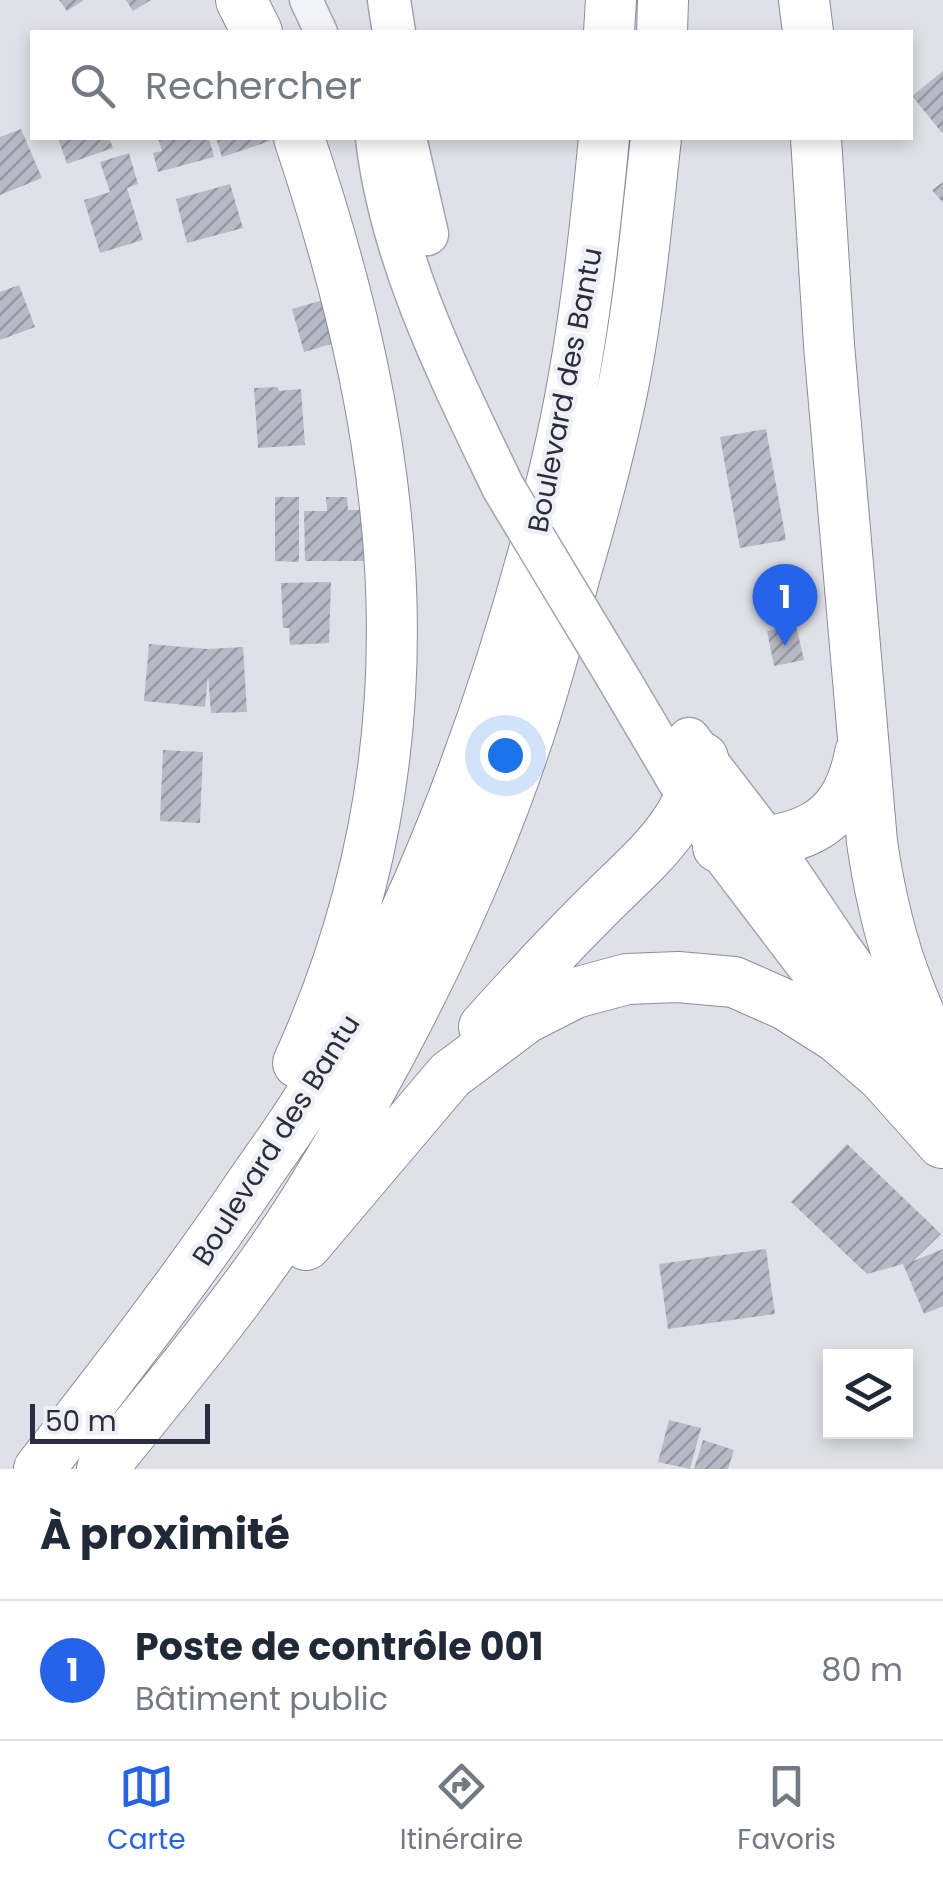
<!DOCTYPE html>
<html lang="fr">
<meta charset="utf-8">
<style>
body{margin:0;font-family:Poppins,sans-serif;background:#f6f6f7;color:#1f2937}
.controls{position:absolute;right:30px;bottom:30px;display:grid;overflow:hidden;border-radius:0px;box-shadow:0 5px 15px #0003}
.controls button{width:90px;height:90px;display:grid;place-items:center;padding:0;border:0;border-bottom:2px solid #e0e1e3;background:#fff;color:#1f2937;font:50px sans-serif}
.scale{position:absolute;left:30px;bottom:25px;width:180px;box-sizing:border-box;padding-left:10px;border:5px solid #2a2d3e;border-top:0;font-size:28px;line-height:35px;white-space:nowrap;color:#2a2d3e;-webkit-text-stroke:8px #eff0f5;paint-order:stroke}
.you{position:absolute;left:505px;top:755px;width:35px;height:35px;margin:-25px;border:8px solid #fff;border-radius:50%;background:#1a73e8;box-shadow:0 0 0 15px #1a73e833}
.badge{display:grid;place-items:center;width:65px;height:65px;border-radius:50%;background:#2563eb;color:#fff;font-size:32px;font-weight:700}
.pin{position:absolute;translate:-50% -82px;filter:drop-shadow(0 2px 5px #0008)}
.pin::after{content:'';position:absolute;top:52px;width:35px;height:30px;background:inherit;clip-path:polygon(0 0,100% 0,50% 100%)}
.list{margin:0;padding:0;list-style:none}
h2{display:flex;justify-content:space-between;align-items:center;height:130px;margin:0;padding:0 40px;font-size:42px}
h2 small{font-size:32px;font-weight:400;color:#747a83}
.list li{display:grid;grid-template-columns:65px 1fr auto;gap:30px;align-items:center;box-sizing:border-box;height:140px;padding:0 40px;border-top:2px solid #e0e1e3}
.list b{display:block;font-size:38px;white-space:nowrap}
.list p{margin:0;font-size:32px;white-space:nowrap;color:#747a83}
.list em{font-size:32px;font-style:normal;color:#747a83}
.icon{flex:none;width:55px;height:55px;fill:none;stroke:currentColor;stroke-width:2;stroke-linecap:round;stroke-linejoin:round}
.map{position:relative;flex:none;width:943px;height:1469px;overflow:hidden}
.search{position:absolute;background:#fff;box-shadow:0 5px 15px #0003;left:30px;right:30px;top:30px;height:110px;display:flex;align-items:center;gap:25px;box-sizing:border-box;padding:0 35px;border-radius:0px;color:#747a83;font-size:38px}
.sheet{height:270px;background:#fff}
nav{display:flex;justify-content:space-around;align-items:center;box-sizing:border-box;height:140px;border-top:2px solid #e0e1e3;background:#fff;font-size:28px;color:#747a83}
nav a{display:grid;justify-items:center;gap:5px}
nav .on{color:#2563eb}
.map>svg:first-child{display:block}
.building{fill:url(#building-hatch)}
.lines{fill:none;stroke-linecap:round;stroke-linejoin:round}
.minor-casing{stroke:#a6a7b2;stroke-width:35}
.major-casing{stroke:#a0a4b2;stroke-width:45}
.highway-casing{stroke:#888c9d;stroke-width:52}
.minor{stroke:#f2f3f6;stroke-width:32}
.major{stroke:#fff;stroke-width:42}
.highway{stroke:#fff;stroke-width:50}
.major-bridge-casing{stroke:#a0a4b2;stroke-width:45;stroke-linecap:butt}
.major-bridge{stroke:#fff;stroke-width:42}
.labels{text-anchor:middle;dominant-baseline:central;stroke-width:9;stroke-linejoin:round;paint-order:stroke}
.street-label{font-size:28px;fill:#2a2d3e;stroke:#eff0f5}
</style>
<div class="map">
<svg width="943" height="1469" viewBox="0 0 943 1469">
<defs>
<pattern id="building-hatch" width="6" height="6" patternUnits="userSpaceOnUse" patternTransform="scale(2.5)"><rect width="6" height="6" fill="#b7bac4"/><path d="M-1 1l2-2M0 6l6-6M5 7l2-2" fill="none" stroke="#9598a1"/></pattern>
</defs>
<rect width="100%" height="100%" fill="#e0e1e8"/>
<!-- building -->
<path class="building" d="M59,0H84L67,11Z
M126,0H151L133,11Z
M943,71V134L912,96Z
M21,129L42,178L0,195V137Z
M58,138H109L113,148L67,164Z
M158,138H209L214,157L158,172L153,153L162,151Z
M216,138H269L270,141L222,157Z
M129,153L138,184L127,188L143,240L100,253L84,200L110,192L100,162Z
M943,182V203L932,190Z
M230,184L243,228L187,243L176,199Z
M19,285L35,327L0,340V292Z
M323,300L335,343L304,352L292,309Z
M278,387L279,391L301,389L305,445L258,448L254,388Z
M766,429L786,540L740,548L720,437Z
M275,497H299V562L275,561Z
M326,497H347L348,510H368V561H305L304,511H327Z
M331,582L329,643L290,645L289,628H283L281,583Z
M796,625L804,660L774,666L767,631Z
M149,644L207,649L243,647L247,712L211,713L208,676L205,707L144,701Z
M163,750L203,752L200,823L160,821Z
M847,1144L941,1234L913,1261L943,1249V1306L924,1314L903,1264L867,1274L791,1202Z
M766,1249L775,1314L668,1329L659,1264Z
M669,1420L701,1428L690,1469L658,1462Z
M703,1440L734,1450L728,1469H694Z"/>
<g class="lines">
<defs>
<path id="minor" d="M306,0L321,32"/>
<path id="major" d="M389,0L394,32
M377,138C391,261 450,376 503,487
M405,138L427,234
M617,676L718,847L876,1055
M689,739L769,843L838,946L943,1092"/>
<path id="highway" d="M241,0L257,32
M804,0L808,32
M609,32L611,0
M662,32L663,0
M816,138L829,345L872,842C885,930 904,986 943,1065
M718,847C791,840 844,837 860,753
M484,1027C519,988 554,950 591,913C640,862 687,832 703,758
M298,1063C440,751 405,453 299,138
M306,1245L450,1075L526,1018L575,993L627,979L678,977L734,982L786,1005L838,1038L882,1076L942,1143
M39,1469C114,1374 187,1279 255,1178C275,1149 296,1121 314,1090C423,903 501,691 552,481C580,369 593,252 604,138
M102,1469C176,1377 254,1286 315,1185C399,1047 472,902 524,749C544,692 559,633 575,575C594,510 612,444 625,377C640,298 647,218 656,138"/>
</defs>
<!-- minor casing -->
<use href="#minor" class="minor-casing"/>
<!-- major casing -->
<use href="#major" class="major-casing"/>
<!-- highway casing -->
<use href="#highway" class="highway-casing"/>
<!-- minor -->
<use href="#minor" class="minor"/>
<!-- major -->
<use href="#major" class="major"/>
<!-- highway -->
<use href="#highway" class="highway"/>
<defs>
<path id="major-bridge" d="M503,487L617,676"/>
</defs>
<!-- major-bridge casing -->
<use href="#major-bridge" class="major-bridge-casing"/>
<!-- major-bridge -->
<use href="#major-bridge" class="major-bridge"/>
</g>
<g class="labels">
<!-- street labels -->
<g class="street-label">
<text transform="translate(565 390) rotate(-79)">Boulevard des Bantu</text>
<text transform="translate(276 1140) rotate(-58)">Boulevard des Bantu</text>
</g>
</g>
</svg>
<div class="controls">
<button><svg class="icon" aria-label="layers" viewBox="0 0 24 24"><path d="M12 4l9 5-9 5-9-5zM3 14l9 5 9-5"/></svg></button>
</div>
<div class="scale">50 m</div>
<div class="you"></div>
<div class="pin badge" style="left:785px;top:646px">1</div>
<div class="search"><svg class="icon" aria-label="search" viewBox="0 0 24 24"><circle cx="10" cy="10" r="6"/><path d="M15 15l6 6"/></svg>Rechercher</div>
</div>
<section class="sheet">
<h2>À proximité<small></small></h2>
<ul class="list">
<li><span class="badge">1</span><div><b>Poste de contrôle 001</b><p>Bâtiment public</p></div><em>80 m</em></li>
</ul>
</section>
<nav>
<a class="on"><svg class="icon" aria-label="map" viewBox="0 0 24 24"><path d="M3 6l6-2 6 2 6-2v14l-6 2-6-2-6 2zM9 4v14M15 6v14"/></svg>Carte</a>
<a><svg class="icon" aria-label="directions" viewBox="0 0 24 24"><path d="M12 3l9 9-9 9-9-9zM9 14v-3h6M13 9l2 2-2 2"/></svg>Itinéraire</a>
<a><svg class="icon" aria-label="saved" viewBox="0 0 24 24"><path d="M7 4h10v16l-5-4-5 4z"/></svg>Favoris</a>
</nav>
